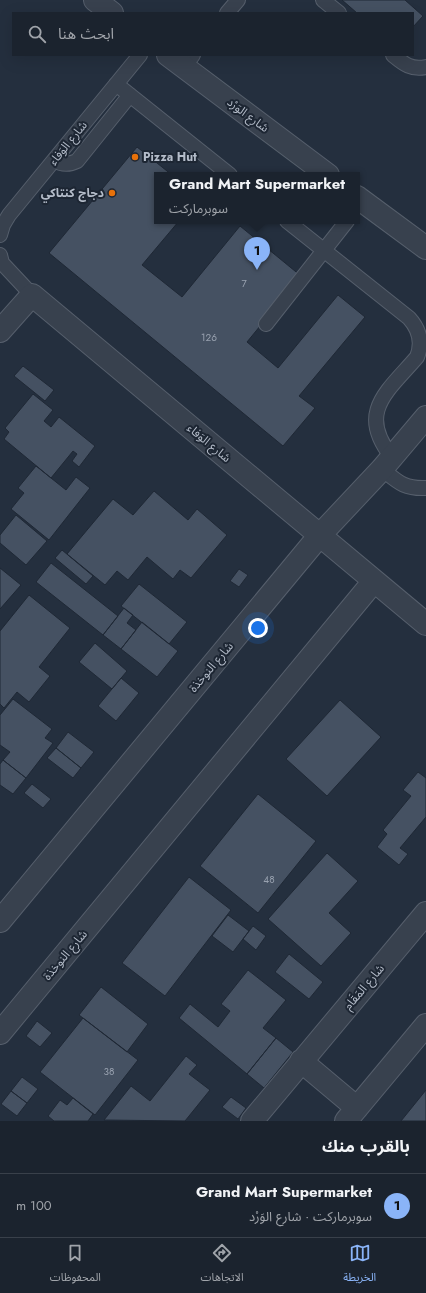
<!DOCTYPE html>
<html lang="ar">
<meta charset="utf-8">
<style>
body{margin:0;font-family:Jost,"Noto Sans Arabic",sans-serif;background:#242b36;color:#f1f3f6;direction:rtl}
.you{position:absolute;left:258px;top:628px;width:14px;height:14px;margin:-10px;border:3px solid #fff;border-radius:50%;background:#1a73e8;box-shadow:0 0 0 6px #1a73e833}
.badge{display:grid;place-items:center;width:26px;height:26px;border-radius:50%;background:#8ab4f8;color:#111;font-size:13px;font-weight:700}
.pin{position:absolute;translate:-50% -33px;filter:drop-shadow(0 1px 2px #0008)}
.pin::after{content:'';position:absolute;top:21px;width:14px;height:12px;background:inherit;clip-path:polygon(0 0,100% 0,50% 100%)}
.popup{position:absolute;left:154px;top:172px;width:206px;height:52px;box-sizing:border-box;display:grid;place-content:center;border-radius:0px;background:#1b232e;filter:drop-shadow(0 1px 3px #0005);font-size:13px;white-space:nowrap;color:#a0a4aa}
.popup b{font-size:15px;color:#f1f3f6}
.popup::after{content:'';position:absolute;left:50%;top:100%;margin-left:-8px;border:8px solid transparent;border-top-color:#1b232e}
.list{margin:0;padding:0;list-style:none}
h2{display:flex;justify-content:space-between;align-items:center;height:52px;margin:0;padding:0 16px;font-size:17px}
h2 small{font-size:13px;font-weight:400;color:#a0a4aa}
.list li{display:grid;grid-template-columns:26px 1fr auto;gap:12px;align-items:center;box-sizing:border-box;height:64px;padding:0 16px;border-top:1px solid #39404a}
.list b{display:block;font-size:15px;white-space:nowrap}
.list p{margin:0;font-size:13px;white-space:nowrap;color:#a0a4aa}
.list em{font-size:13px;font-style:normal;color:#a0a4aa}
.icon{flex:none;width:22px;height:22px;fill:none;stroke:currentColor;stroke-width:2;stroke-linecap:round;stroke-linejoin:round}
.map{position:relative;flex:none;width:426px;height:1121px;overflow:hidden;direction:ltr}
.search{position:absolute;background:#1b232e;box-shadow:0 4px 16px #0002;left:12px;right:12px;top:12px;height:44px;display:flex;align-items:center;gap:10px;box-sizing:border-box;padding:0 14px;border-radius:0px;color:#a0a4aa;font-size:15px}
.sheet{height:116px;background:#1b232e}
nav{display:flex;justify-content:space-around;align-items:center;box-sizing:border-box;height:56px;border-top:1px solid #39404a;background:#1b232e;font-size:11px;color:#a0a4aa}
nav a{display:grid;justify-items:center;gap:2px}
nav .on{color:#8ab4f8}
.map>svg:first-child{display:block}
.building{fill:#455162;stroke:#1f2835}
.lines{fill:none;stroke-linecap:round;stroke-linejoin:round}
.lane-casing{stroke:#565f6c;stroke-width:16}
.street-casing{stroke:#565f6c;stroke-width:24}
.lane{stroke:#38414e;stroke-width:14}
.street{stroke:#38414e;stroke-width:22}
.food-dot{fill:#e8710a;stroke:#1d2633;stroke-width:1.5}
.labels{text-anchor:middle;dominant-baseline:central;stroke-width:4;stroke-linejoin:round;paint-order:stroke}
.number-label{font-size:10px;fill:#98a1af}
.street-label{font-size:12px;fill:#b4bcc9;stroke:#1d2633}
.poi-label{font-size:12px;font-weight:bold;fill:#b4bcc9;stroke:#1d2633;text-anchor:start}
</style>
<div class="map">
<svg width="426" height="1121" viewBox="0 0 426 1121">
<rect width="100%" height="100%" fill="#242f3e"/>
<!-- building -->
<path class="building" d="M342,0H405L423,16L413,27V13H357Z
M137,147L172,175H157V221H179L142,265L182,297L240,226L301,276L247,342L278,368L338,295L365,317L299,396L315,408L283,446L49,253Z
M23,366L54,390L45,401L14,376Z
M33,394L53,410L44,421L51,427L59,417L95,446L79,467L72,461L77,454L73,451L51,478L4,439L9,432L5,428Z
M36,466L66,490L76,477L90,488L49,540L11,509L24,493L18,488Z
M154,491L188,520L197,509L227,535L191,578L180,570L173,579L147,557L128,580L117,571L105,585L67,554L113,499L133,515Z
M16,515L47,541L26,565L0,543V535Z
M62,550L93,576L86,584L55,558Z
M51,563L118,616L103,635L36,582Z
M0,568L21,585L0,609Z
M239,569L248,575L239,587L230,581Z
M139,584L187,622L169,644L121,606Z
M29,595L70,628L39,667L50,676L29,702L17,692L4,708L0,704V631Z
M124,608L133,615L127,623L136,630L121,649L103,635Z
M142,622L178,651L157,677L121,649Z
M95,643L127,671L112,689L79,662Z
M121,678L139,693L116,721L98,706Z
M13,699L52,729L45,738L53,743L26,778L3,760L10,752L0,745V715Z
M340,700L381,737L327,796L286,759Z
M68,732L94,752L81,768L56,748Z
M56,748L81,768L73,778L47,758Z
M3,760L26,778L13,794L0,785V764Z
M418,772L426,778V817L400,848L408,854L399,865L377,847L387,834L383,830L411,796L403,790Z
M32,784L51,799L43,808L24,793Z
M258,794L316,841L258,913L200,866Z
M327,853L358,881L329,913L351,933L321,966L268,919Z
M189,877L231,910L165,996L122,963Z
M228,915L249,931L233,952L212,936Z
M253,926L266,936L256,950L243,939Z
M289,954L323,982L309,999L275,972Z
M248,970L286,1000L263,1028L276,1038L247,1074L179,1018L190,1004L218,1027L230,1011L221,1004Z
M101,987L148,1024L127,1052L79,1015Z
M83,1018L138,1060L95,1115L40,1072Z
M37,1021L52,1033L40,1047L26,1036Z
M276,1038L293,1052L264,1088L247,1074Z
M186,1056L197,1065L189,1074L210,1090L185,1121L104,1120L131,1086L150,1101Z
M22,1077L38,1089L27,1103L11,1091Z
M426,1090V1121H401Z
M11,1091L27,1103L17,1116L1,1104Z
M231,1097L246,1108L238,1119L222,1107Z
M73,1098L93,1114L88,1121H54L48,1116L60,1100L67,1105Z"/>
<g class="lines">
<defs>
<path id="lane" d="M323,0L339,13
M227,13L238,0
M393,55C404,64 411,70 426,67
M184,67L193,55
M116,84L230,175
M54,160C62,165 69,165 77,161L130,95
M287,221L409,318C419,329 423,342 417,357C388,391 356,412 392,457
M0,235L3,225L9,215L140,55
M0,255L2,263L32,295
M266,324L347,221
M382,469C398,482 404,489 426,488"/>
<path id="street" d="M95,0L112,13
M168,55L328,175
M357,197L426,248
M0,331L32,295L426,624
M0,921L320,535L382,469L426,417
M0,1033L374,581
M301,1061L357,1108
M252,1121L426,913
M346,1121L426,1025"/>
</defs>
<!-- lane casing -->
<use href="#lane" class="lane-casing"/>
<!-- street casing -->
<use href="#street" class="street-casing"/>
<!-- lane -->
<use href="#lane" class="lane"/>
<!-- street -->
<use href="#street" class="street"/>
</g>
<!-- markers -->
<g class="food-dot">
<circle cx="135" cy="157" r="4"/>
<circle cx="112" cy="193" r="4"/>
</g>
<g class="labels">
<!-- number labels -->
<g class="number-label">
<text x="244" y="283">7</text>
<text x="209" y="337">126</text>
<text x="269" y="879">48</text>
<text x="109" y="1071">38</text>
</g>
<!-- street labels -->
<g class="street-label">
<text transform="translate(248 115) rotate(37)">شارع الوَرْد</text>
<text transform="translate(68 143) rotate(-51)">شارع الوَفاء</text>
<text transform="translate(209 443) rotate(40)">شارع الوَفاء</text>
<text transform="translate(211 667) rotate(-50)">شارع النوخذة</text>
<text transform="translate(65 955) rotate(-50)">شارع النوخذة</text>
<text transform="translate(364 987) rotate(-50)">شارع المَقَام</text>
</g>
<!-- poi labels -->
<g class="poi-label">
<text x="143" y="157">Pizza Hut</text>
<text x="104" y="193" text-anchor="end">دجاج كنتاكي</text>
</g>
</g>
</svg>
<div class="you"></div>
<div class="pin badge" style="left:257px;top:270px">1</div>
<div class="popup"><b>Grand Mart Supermarket</b>سوبرماركت</div>
<div class="search"><svg class="icon" aria-label="search" viewBox="0 0 24 24"><circle cx="10" cy="10" r="6"/><path d="M15 15l6 6"/></svg>ابحث هنا</div>
</div>
<section class="sheet">
<h2>بالقرب منك<small></small></h2>
<ul class="list">
<li><span class="badge">1</span><div><b>Grand Mart Supermarket</b><p>سوبرماركت · شارع الوَرْد</p></div><em>100 m</em></li>
</ul>
</section>
<nav>
<a class="on"><svg class="icon" aria-label="map" viewBox="0 0 24 24"><path d="M3 6l6-2 6 2 6-2v14l-6 2-6-2-6 2zM9 4v14M15 6v14"/></svg>الخريطة</a>
<a><svg class="icon" aria-label="directions" viewBox="0 0 24 24"><path d="M12 3l9 9-9 9-9-9zM9 14v-3h6M13 9l2 2-2 2"/></svg>الاتجاهات</a>
<a><svg class="icon" aria-label="saved" viewBox="0 0 24 24"><path d="M7 4h10v16l-5-4-5 4z"/></svg>المحفوظات</a>
</nav>
